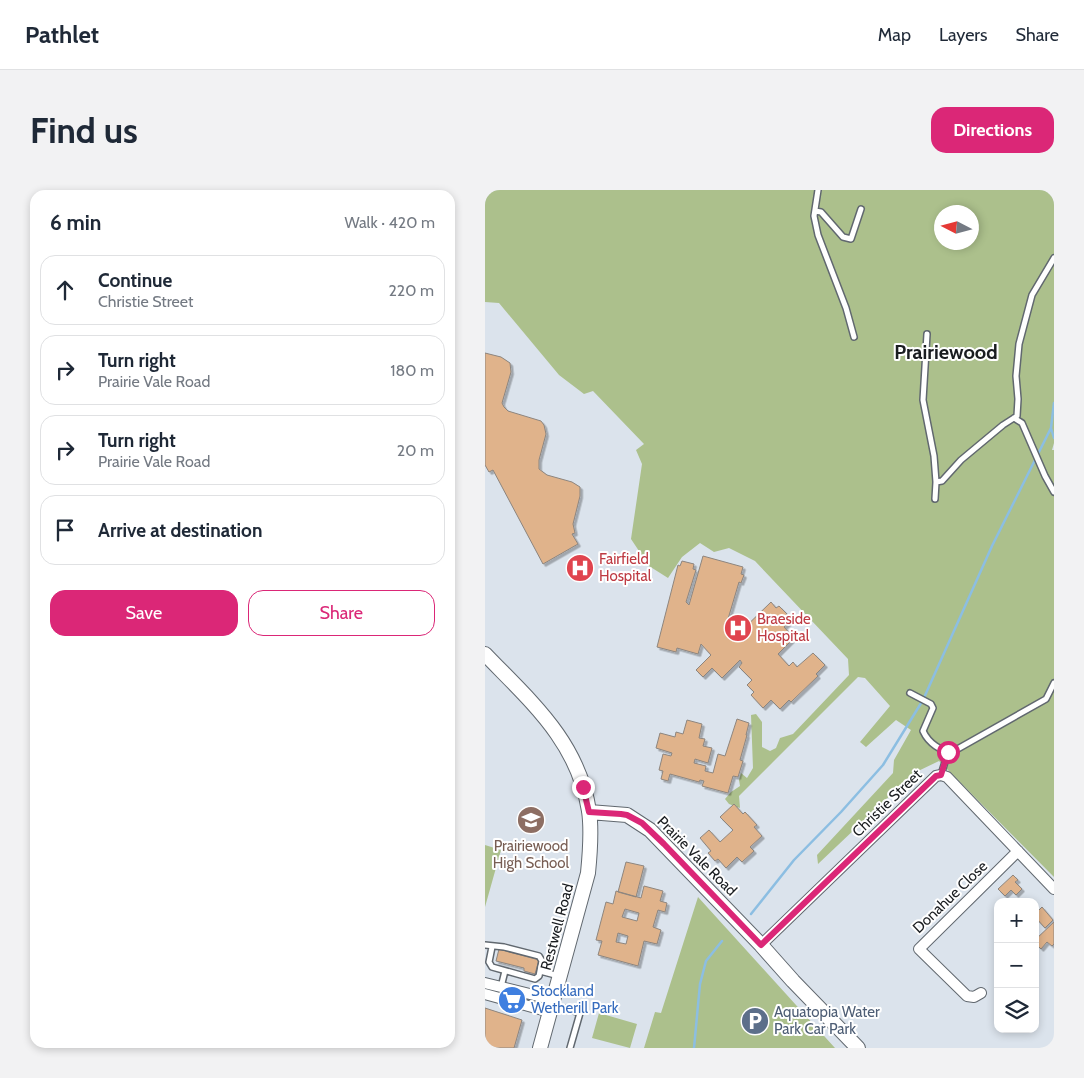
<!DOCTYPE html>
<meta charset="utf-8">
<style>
body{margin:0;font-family:Cabin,sans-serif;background:#f2f2f3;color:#1f2937}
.controls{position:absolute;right:15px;bottom:15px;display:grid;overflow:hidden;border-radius:10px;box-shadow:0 2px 8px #0003}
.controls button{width:45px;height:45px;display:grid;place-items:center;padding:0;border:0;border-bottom:1px solid #e0e1e3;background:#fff;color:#1f2937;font:25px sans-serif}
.compass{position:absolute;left:449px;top:15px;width:45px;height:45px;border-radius:50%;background:#fff;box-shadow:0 2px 8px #0003;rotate:276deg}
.stop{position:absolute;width:15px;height:15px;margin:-11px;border:4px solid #db2777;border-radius:50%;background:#fff}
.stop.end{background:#db2777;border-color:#fff;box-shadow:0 1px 5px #0008}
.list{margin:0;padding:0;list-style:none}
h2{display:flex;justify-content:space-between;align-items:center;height:65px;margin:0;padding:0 20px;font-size:21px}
h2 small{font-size:16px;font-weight:400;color:#747a83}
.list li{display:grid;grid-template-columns:32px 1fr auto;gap:15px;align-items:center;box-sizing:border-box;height:70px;margin:0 10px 10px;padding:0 10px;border:1px solid #e0e1e3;border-radius:15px}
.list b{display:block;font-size:19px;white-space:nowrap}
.list p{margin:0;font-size:16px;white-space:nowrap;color:#747a83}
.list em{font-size:16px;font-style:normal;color:#747a83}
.actions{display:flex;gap:10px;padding:15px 20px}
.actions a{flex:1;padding:11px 0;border:1px solid #db2777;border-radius:15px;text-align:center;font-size:18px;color:#db2777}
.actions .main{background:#db2777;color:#fff}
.icon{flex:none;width:28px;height:28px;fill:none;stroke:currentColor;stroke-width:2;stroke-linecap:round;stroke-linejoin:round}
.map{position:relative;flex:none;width:569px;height:858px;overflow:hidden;border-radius:15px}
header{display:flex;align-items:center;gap:30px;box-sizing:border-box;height:70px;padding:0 25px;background:#fff;border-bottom:1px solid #e0e1e3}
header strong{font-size:24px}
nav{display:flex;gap:28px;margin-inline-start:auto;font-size:18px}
.intro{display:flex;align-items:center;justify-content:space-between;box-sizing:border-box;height:120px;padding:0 30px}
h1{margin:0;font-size:35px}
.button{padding:12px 22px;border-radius:15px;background:#db2777;color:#fff;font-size:18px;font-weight:700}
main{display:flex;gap:30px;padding:0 30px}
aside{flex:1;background:#fff;border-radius:15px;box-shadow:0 2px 8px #0003}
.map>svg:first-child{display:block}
.green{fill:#acc08c;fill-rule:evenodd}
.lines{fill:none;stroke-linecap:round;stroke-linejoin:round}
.stream{stroke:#8cbee2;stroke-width:2.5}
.building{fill:#e0b38b;stroke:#8d857e;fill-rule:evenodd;filter:url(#shadow)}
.lane-casing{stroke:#61686f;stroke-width:8}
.street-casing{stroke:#61686f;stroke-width:12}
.secondary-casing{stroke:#61686f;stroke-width:16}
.lane{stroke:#fff;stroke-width:5}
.street{stroke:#fff;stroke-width:10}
.secondary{stroke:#fff;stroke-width:14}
.route{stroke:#db2777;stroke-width:6}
.labels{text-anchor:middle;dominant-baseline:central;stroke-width:4;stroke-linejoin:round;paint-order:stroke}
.health-label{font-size:15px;fill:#be3a42;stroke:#fff;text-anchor:start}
.street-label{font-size:15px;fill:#1a1d20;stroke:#fff}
.education-label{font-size:15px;fill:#785e54;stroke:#fff}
.shop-label{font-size:15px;fill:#366cbe;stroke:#fff;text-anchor:start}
.service-label{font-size:15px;fill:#4e5e75;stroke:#fff;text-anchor:start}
.district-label{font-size:20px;font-weight:bold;fill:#1a1d20;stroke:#fff}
</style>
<header>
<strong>Pathlet</strong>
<nav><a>Map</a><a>Layers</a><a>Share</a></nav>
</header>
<div class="intro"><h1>Find us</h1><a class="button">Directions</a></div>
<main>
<aside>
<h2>6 min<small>Walk · 420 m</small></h2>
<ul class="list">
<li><svg class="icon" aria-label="ahead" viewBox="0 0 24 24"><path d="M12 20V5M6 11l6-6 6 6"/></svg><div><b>Continue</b><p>Christie Street</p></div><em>220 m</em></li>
<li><svg class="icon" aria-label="right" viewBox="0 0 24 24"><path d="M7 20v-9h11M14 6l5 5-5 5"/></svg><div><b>Turn right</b><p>Prairie Vale Road</p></div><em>180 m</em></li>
<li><svg class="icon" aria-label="right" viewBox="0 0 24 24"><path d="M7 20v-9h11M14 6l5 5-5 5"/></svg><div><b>Turn right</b><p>Prairie Vale Road</p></div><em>20 m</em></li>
<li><svg class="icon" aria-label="arrive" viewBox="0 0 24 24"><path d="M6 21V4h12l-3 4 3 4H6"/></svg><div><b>Arrive at destination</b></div></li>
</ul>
<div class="actions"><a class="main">Save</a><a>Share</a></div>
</aside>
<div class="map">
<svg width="569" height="858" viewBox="0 0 569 858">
<defs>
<filter id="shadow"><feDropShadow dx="2.5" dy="2.5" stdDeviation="0" flood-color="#0004"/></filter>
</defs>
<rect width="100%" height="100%" fill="#dbe3ec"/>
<!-- green -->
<path class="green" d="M0,0H569V253L567,260H569V687L454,571L429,583L333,674L332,665L408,583L409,570L426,540L411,530L381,557L375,552L405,516L380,488L373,487L254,606L255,618L244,614L240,609L246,602L255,596L254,590L256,583L262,588L268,578L266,525L271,524L277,532V557L285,561L291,558L295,548L308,544L364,485L363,469L270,371L244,358L229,362L215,353L197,367L183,388L164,376L146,349L157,274L151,260L159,254L108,201L99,204L74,185L14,113L0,112ZM457,22H487V52H457Z
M0,655L16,660L0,717Z
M213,707L350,858H159L170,822L176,823Z
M114,823L152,834L145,858L107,848Z"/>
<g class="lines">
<!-- stream -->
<path class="stream" d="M569,213L566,238L569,248
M266,724L309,670L356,622L398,575L438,510L507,356L566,238
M209,858L215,794L221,771L237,751"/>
</g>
<!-- building -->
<path class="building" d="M0,163L16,167L25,173L26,182L17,213L19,217L23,221L56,231L59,235L61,244L54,270V279L62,285L87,292L95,297V306L88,334L90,343L87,344L93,354L58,374L8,280L4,282L0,275Z
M218,366L258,377L256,384L259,385L256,393L254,392L243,429L247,431L245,440L251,446L286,412L291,418L294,416L302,424L300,427L305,432L299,437L309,448L293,464L304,476L308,472L312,477L328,463L340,475L331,484L333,486L306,512L304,510L295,519L286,510L278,518L266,505L269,502L262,495L267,490L254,477L257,473L255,470L237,488L227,478L218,487L211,480L226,465L216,454L213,464L192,458L191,462L172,457L193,375L195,376L197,371L209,374L208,379L211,380L201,412L204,415Z
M252,529L264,533L261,545H262L255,570L258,571L253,587L248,586L243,603L217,596L219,591L215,590L214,592L185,584L183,591L176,589L178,581L174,580L178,564L186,566L187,563L171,558L175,543L190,547L191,542L198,544L202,530L217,534L214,548L220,549L218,556L227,558L223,573L210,569L209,573L221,576L220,581L228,583L233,564L240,566Z
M249,614L258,624L260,622L272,635L269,637L277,646L265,657L269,661L257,672L252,667L241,678L233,669L230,671L223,663L226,661L215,648L224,640L235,652L248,640L235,627Z
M141,672L159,676L151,707L133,702Z
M528,685L533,690L530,692L537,699L531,705L526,700L520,706L513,699Z
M159,696L178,701L175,711L182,713L180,722L173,720L168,737L176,740L172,754L159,751L153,776L113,765L117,751L111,750L121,712L128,714L131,701L156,708ZM140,719L154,723L152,731L137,727ZM133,743L143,746L141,754L131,752Z
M557,717L568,730L560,738L550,727V724Z
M569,732V754L567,756L562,752L556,759L550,753V750Z
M14,759L54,770L50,784L39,781V778L11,771Z
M0,818L37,830L29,858H0Z"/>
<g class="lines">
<defs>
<path id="lane" d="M333,0L329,26L333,45L361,118L369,147
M330,21L336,22L358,47L366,49L376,19
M442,144L438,210L449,266L451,292L450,309
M529,228L537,233L560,286L569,302
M451,292L457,291L476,270L518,235L532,226L533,209L531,186L534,154L547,105L569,68
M425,503L446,514L448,518L438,541C443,552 456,563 469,561L561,509L569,493
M456,585L463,562
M0,755L19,757L54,766L57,771L54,786L50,789L7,777L4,772L7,757
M55,781L74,786
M16,797L20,781
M68,815L95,823L85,858"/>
<path id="street" d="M276,755L451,586L456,585L462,587L569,699
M0,793L69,810
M496,803L489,807L482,806L434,759L533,661
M0,804L65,822"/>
<path id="secondary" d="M0,464C46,512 93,551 104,621C107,641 105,663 103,683L55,858
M104,622L142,625L165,640L276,755L308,791L373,858"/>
</defs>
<!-- lane casing -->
<use href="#lane" class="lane-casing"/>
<!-- street casing -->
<use href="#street" class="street-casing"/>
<!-- secondary casing -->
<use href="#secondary" class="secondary-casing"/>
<!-- lane -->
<use href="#lane" class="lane"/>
<!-- street -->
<use href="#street" class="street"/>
<!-- secondary -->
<use href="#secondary" class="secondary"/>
</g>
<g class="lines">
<!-- route -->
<path class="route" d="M98,597L104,622L136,624L142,625L157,633L179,654L276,755L451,586L456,585L463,562"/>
</g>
<!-- icons -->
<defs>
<symbol id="hospital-disc" viewBox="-11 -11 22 22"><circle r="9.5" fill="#e0444e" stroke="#fff"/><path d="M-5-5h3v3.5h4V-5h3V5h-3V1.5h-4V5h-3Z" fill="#fff"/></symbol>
<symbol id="school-disc" viewBox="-11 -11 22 22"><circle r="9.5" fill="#8d6e63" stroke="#fff"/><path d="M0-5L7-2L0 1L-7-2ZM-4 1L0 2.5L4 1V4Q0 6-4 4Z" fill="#fff"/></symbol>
<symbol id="supermarket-disc" viewBox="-11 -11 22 22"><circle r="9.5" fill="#3f7fe0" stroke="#fff"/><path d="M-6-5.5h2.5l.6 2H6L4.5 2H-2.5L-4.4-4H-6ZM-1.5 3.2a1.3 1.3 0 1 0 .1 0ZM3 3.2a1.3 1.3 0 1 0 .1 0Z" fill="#fff"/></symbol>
<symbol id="parking-disc" viewBox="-11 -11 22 22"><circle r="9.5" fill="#5c6f8a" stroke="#fff"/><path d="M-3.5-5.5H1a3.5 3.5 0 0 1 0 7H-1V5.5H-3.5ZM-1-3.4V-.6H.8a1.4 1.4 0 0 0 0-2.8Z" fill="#fff"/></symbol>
</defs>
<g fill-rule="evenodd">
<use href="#hospital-disc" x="79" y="362" width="32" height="32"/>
<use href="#hospital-disc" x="237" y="422" width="32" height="32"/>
<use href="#school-disc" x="30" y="614" width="32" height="32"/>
<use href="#supermarket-disc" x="11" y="794" width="32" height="32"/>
<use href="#parking-disc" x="254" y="815" width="32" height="32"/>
</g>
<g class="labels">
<!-- health labels -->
<g class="health-label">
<text x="114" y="369">Fairfield<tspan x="114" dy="17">Hospital</tspan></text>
<text x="272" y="429">Braeside<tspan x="272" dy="17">Hospital</tspan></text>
</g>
<!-- street labels -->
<g class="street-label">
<text transform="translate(402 613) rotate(-44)">Christie Street</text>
<text transform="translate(212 666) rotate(45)">Prairie Vale Road</text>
<text transform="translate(465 707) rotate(-44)">Donahue Close</text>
<text transform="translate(72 737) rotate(-75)">Restwell Road</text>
</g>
<!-- education labels -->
<g class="education-label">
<text x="46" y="656">Prairiewood<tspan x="46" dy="17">High School</tspan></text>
</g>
<!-- shop labels -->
<g class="shop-label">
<text x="46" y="801">Stockland<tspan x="46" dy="17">Wetherill Park</tspan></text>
</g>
<!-- service labels -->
<g class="service-label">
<text x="289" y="822">Aquatopia Water<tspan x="289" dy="17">Park Car Park</tspan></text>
</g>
<!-- district labels -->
<g class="district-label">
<text x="461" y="162">Prairiewood</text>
</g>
</g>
</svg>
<div class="controls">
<button>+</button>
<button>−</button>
<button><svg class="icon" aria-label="layers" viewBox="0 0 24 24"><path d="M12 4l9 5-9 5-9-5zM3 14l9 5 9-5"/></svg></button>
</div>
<svg class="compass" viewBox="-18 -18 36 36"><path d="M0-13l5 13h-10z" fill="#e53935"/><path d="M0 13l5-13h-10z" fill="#747a83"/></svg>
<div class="stop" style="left:463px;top:562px"></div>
<div class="stop end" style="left:98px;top:597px"></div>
</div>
</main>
